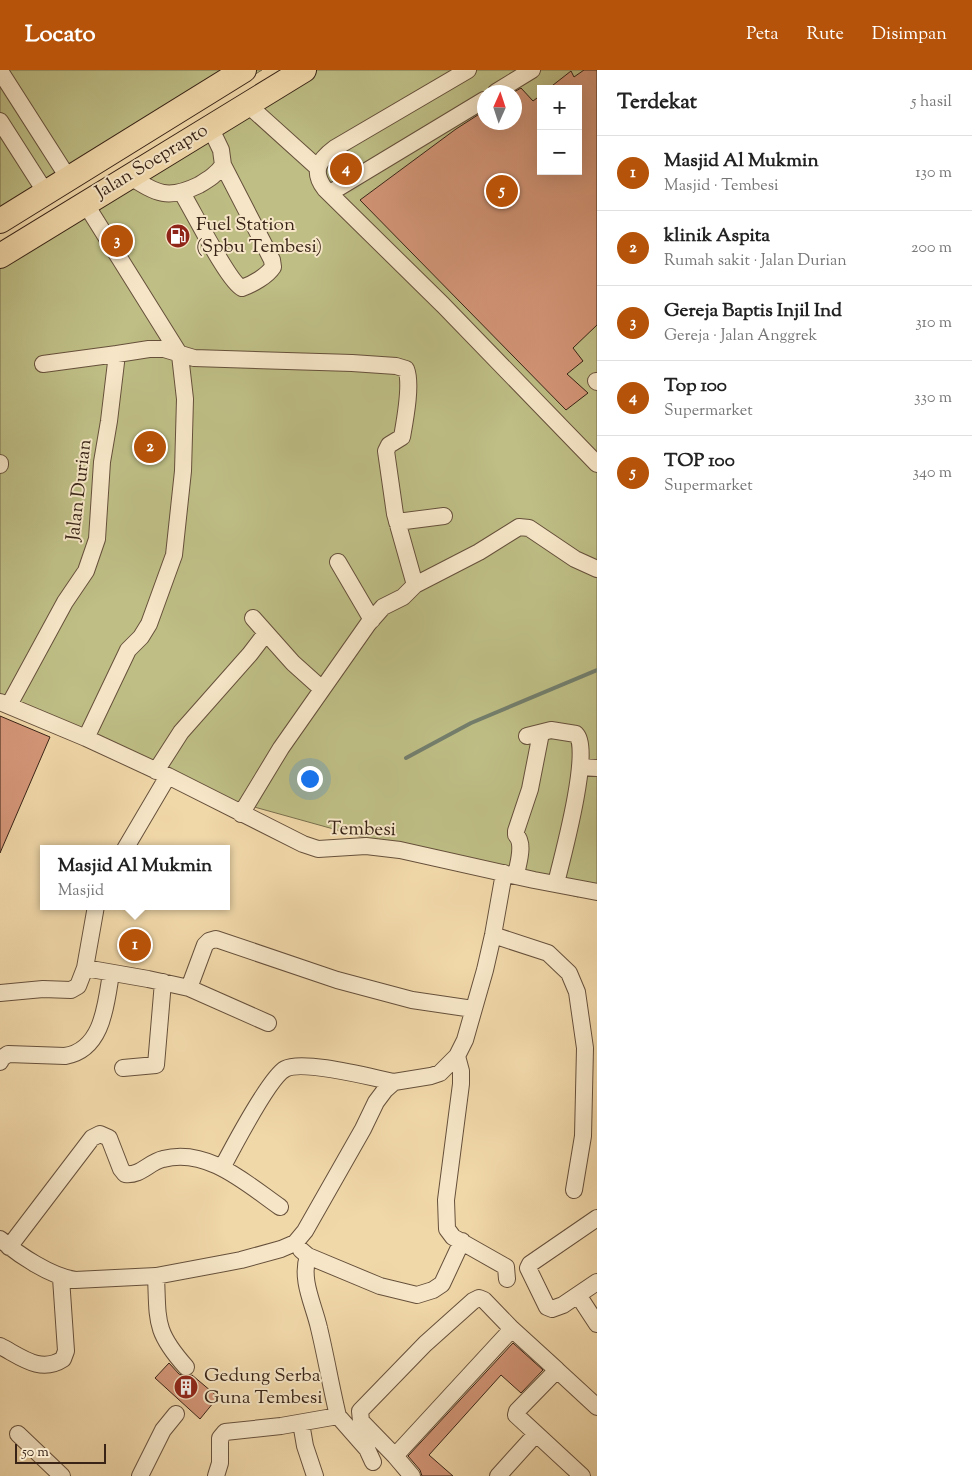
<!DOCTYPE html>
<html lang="id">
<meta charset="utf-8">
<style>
body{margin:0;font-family:"Sorts Mill Goudy",serif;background:#f2f2f2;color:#222}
.controls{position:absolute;right:15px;top:15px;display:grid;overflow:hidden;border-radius:0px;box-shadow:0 5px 20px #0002}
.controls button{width:45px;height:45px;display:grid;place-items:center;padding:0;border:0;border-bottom:1px solid #e0e0e0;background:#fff;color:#222;font:25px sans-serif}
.compass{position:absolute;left:477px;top:15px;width:45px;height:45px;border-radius:50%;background:#fff;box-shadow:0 5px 20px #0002;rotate:3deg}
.scale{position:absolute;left:15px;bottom:12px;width:91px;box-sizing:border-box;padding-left:5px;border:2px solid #382316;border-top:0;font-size:14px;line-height:18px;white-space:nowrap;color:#382316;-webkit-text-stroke:4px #f6e6c7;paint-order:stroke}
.you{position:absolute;left:309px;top:708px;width:18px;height:18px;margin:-12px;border:4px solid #fff;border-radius:50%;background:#1a73e8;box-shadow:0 0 0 8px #1a73e833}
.badge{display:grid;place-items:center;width:32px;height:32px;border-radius:50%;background:#b45309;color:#fff;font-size:16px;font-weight:700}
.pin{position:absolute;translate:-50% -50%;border:2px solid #fff;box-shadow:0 1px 5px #0006}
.popup{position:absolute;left:40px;top:775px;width:190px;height:65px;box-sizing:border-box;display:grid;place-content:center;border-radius:0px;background:#fff;filter:drop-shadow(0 1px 4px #0005);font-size:16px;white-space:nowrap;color:#767676}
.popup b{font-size:19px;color:#222}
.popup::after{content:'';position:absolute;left:50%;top:100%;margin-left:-10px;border:10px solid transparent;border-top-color:#fff}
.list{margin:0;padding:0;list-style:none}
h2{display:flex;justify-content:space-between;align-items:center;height:65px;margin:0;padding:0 20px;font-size:21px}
h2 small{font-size:16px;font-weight:400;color:#767676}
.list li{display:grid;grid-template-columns:32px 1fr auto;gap:15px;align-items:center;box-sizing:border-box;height:75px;padding:0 20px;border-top:1px solid #e0e0e0}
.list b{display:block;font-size:19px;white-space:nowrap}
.list p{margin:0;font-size:16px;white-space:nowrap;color:#767676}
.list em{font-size:16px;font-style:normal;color:#767676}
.map{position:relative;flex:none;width:597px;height:1406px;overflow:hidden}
header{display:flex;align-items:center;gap:30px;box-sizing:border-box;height:70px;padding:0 25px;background:#b45309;color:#fff}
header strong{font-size:24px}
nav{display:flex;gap:28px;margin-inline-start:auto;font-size:18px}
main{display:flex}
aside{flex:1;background:#fff}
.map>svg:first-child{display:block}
.green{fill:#bebe85;stroke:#7b704e;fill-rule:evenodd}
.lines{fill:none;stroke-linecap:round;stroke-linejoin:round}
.stream{stroke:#737e6c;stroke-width:4}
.building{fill:#d49678;stroke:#382316}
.minor-casing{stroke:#66503b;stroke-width:18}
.highway-casing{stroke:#382316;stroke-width:26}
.minor{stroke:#f6e6c7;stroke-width:16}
.highway{stroke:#f1d8a9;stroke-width:24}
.labels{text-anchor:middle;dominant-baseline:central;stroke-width:4;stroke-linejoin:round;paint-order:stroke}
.street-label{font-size:19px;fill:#382316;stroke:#f6e6c7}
.poi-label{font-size:19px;fill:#382316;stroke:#f6e6c7;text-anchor:start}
</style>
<header>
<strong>Locato</strong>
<nav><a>Peta</a><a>Rute</a><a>Disimpan</a></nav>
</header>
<main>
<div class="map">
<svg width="597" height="1406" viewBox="0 0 597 1406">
<rect width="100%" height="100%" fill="#f1d8a9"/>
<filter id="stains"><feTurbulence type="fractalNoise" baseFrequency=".004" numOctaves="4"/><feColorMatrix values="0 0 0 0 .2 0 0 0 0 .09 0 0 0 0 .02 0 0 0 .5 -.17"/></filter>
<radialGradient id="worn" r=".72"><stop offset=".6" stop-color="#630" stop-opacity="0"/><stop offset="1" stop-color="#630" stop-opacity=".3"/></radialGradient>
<!-- green -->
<path class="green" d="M0,0H262L0,160Z
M315,0H597V816L578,827L168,713L0,635V196ZM541,19H578V101H541ZM484,22H514V52H484Z"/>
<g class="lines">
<!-- stream -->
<path class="stream" d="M406,688L471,653L597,600"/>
</g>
<!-- building -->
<path class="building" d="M584,0H597V255L573,278L583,291L567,304L588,323L566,340L360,130L456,59L484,41V52H514V22L521,18L533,31L541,25V101H578V19H548L571,1L574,7Z
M0,646L50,667L0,783Z
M513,1273L543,1300L521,1323L501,1305L429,1385L453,1406H422L420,1400L408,1386Z
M169,1293L179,1304L187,1307L192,1305L218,1327L200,1349L155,1308Z"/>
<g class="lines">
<defs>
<path id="minor" d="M468,0L335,78C319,90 311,101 325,119L443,235L597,394
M0,1L69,109
M496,22L532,0
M247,34L318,98
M0,51L46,123
M129,106C157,124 168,130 199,115C209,109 217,104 223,95L221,80L210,57
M182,123C192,139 229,213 242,218C253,214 267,206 273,197L272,190L223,95
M330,123L484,30
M85,133L180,285L185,329L183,401L174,485L149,554L141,567L128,580L86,668
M43,294L117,284
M596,311L597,312
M0,393V395
M397,452L444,446
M338,492L372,550
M253,548L293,593L322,619
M0,632L86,668L168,706L303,774L318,779L366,776L400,780L534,810L597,822
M9,635L65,532L86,501L97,469L102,392L109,351L117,284L149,279H164L194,288L352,293L396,296L406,299C412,314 405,350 402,367L389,375L386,381L395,444L415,515
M527,666L551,660L576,664C592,679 562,789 556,813
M580,697L597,698
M156,701L181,662L250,584L266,563
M241,744L281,678L368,554L383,537L403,527L415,515L479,482L519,457L529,458L575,489L597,499
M125,779L168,706
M516,805C518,793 525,774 516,765V761L530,719L541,663
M96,836L85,898L148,909L189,918L205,875L209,871L216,869L337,910L412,930L473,939
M493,865L548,883L569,903L577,922L585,978L583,1066L574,1120
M189,918L268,953
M0,923L43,919L71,920L78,916L85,898
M457,986L461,1001V1014L446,1130L447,1159L453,1167L506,1197L507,1209
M0,992L2,988L8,984L65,986C103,980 106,934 111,903
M123,998L156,995L163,912
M222,1098C232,1079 270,1007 285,999C303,989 373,1008 394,1012
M597,1148L530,1194L528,1198L547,1237L552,1239L563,1235L597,1212
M0,1169C19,1185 50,1206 75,1210L156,1206L241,1190L281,1179L295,1173L305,1161L363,1059L376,1032L385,1020L394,1012L431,1006L440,1003L457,986L465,970L485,900L493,865L504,803
M9,1177L92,1068L100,1064L109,1068L121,1099L125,1104C141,1106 149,1092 163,1089C207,1077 247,1114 280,1137
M301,1180L308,1186L380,1216L417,1225L433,1220L442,1214L462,1171
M156,1206C158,1251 154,1261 186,1297
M578,1225L597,1254
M0,1276C20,1286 40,1304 63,1289L66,1281L61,1208
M557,1300L597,1337
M338,1346L367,1379L373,1392
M301,1353L305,1376L315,1406
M18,1364L62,1406
M395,1386L512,1259
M140,1406L163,1360L176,1344
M216,1406L220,1393V1368L225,1362L281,1356L338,1346C331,1317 326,1287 319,1258C314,1235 300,1210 308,1186
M412,1406L395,1386L361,1351L360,1341L425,1274L473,1231L479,1228L484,1230L512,1259L557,1300L517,1341L516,1345L582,1406
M498,1406L536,1364"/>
<path id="highway" d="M0,151L244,0
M0,186L304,0"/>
</defs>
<!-- minor casing -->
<use href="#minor" class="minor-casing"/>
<!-- highway casing -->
<use href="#highway" class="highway-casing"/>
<!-- minor -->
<use href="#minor" class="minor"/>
<!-- highway -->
<use href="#highway" class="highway"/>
</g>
<!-- icons -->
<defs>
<symbol id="fuel-disc" viewBox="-11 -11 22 22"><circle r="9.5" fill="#8f2418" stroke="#f6e6c7"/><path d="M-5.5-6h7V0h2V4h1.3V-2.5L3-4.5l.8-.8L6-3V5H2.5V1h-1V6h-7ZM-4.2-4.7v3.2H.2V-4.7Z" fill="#fff"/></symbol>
<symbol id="building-disc" viewBox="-11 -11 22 22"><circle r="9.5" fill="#8f2418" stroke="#f6e6c7"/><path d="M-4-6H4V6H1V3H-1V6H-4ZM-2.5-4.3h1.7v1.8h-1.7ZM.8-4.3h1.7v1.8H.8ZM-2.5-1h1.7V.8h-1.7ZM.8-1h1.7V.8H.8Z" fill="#fff"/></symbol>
</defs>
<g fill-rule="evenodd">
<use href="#fuel-disc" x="164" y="152" width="28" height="28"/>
<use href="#building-disc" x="172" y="1303" width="28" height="28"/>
</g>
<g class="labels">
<!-- street labels -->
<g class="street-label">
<text transform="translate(152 92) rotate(-31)">Jalan Soeprapto</text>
<text transform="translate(80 420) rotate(-83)">Jalan Durian</text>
<text transform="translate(362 760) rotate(1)">Tembesi</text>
</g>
<!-- poi labels -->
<g class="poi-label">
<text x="196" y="155">Fuel Station<tspan x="196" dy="22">(Spbu Tembesi)</tspan></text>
<text x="204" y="1306">Gedung Serba<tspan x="204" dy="22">Guna Tembesi</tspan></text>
</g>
</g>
<rect width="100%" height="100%" filter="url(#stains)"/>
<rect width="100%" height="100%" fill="url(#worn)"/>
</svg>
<div class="controls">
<button>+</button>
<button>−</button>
</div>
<svg class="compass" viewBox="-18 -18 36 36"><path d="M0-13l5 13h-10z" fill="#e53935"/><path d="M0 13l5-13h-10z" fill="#767676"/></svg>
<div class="scale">50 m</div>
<div class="you"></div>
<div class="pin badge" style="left:135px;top:875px">1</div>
<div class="popup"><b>Masjid Al Mukmin</b>Masjid</div>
<div class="pin badge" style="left:150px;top:377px">2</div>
<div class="pin badge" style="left:117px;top:171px">3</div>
<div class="pin badge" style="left:346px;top:99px">4</div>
<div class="pin badge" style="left:502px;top:121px">5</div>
</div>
<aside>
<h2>Terdekat<small>5 hasil</small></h2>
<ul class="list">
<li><span class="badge">1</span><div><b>Masjid Al Mukmin</b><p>Masjid · Tembesi</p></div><em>130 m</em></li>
<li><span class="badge">2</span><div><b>klinik Aspita</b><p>Rumah sakit · Jalan Durian</p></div><em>200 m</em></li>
<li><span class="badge">3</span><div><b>Gereja Baptis Injil Ind</b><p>Gereja · Jalan Anggrek</p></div><em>310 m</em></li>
<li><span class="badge">4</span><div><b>Top 100</b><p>Supermarket</p></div><em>330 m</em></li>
<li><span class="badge">5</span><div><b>TOP 100</b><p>Supermarket</p></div><em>340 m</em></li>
</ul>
</aside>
</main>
